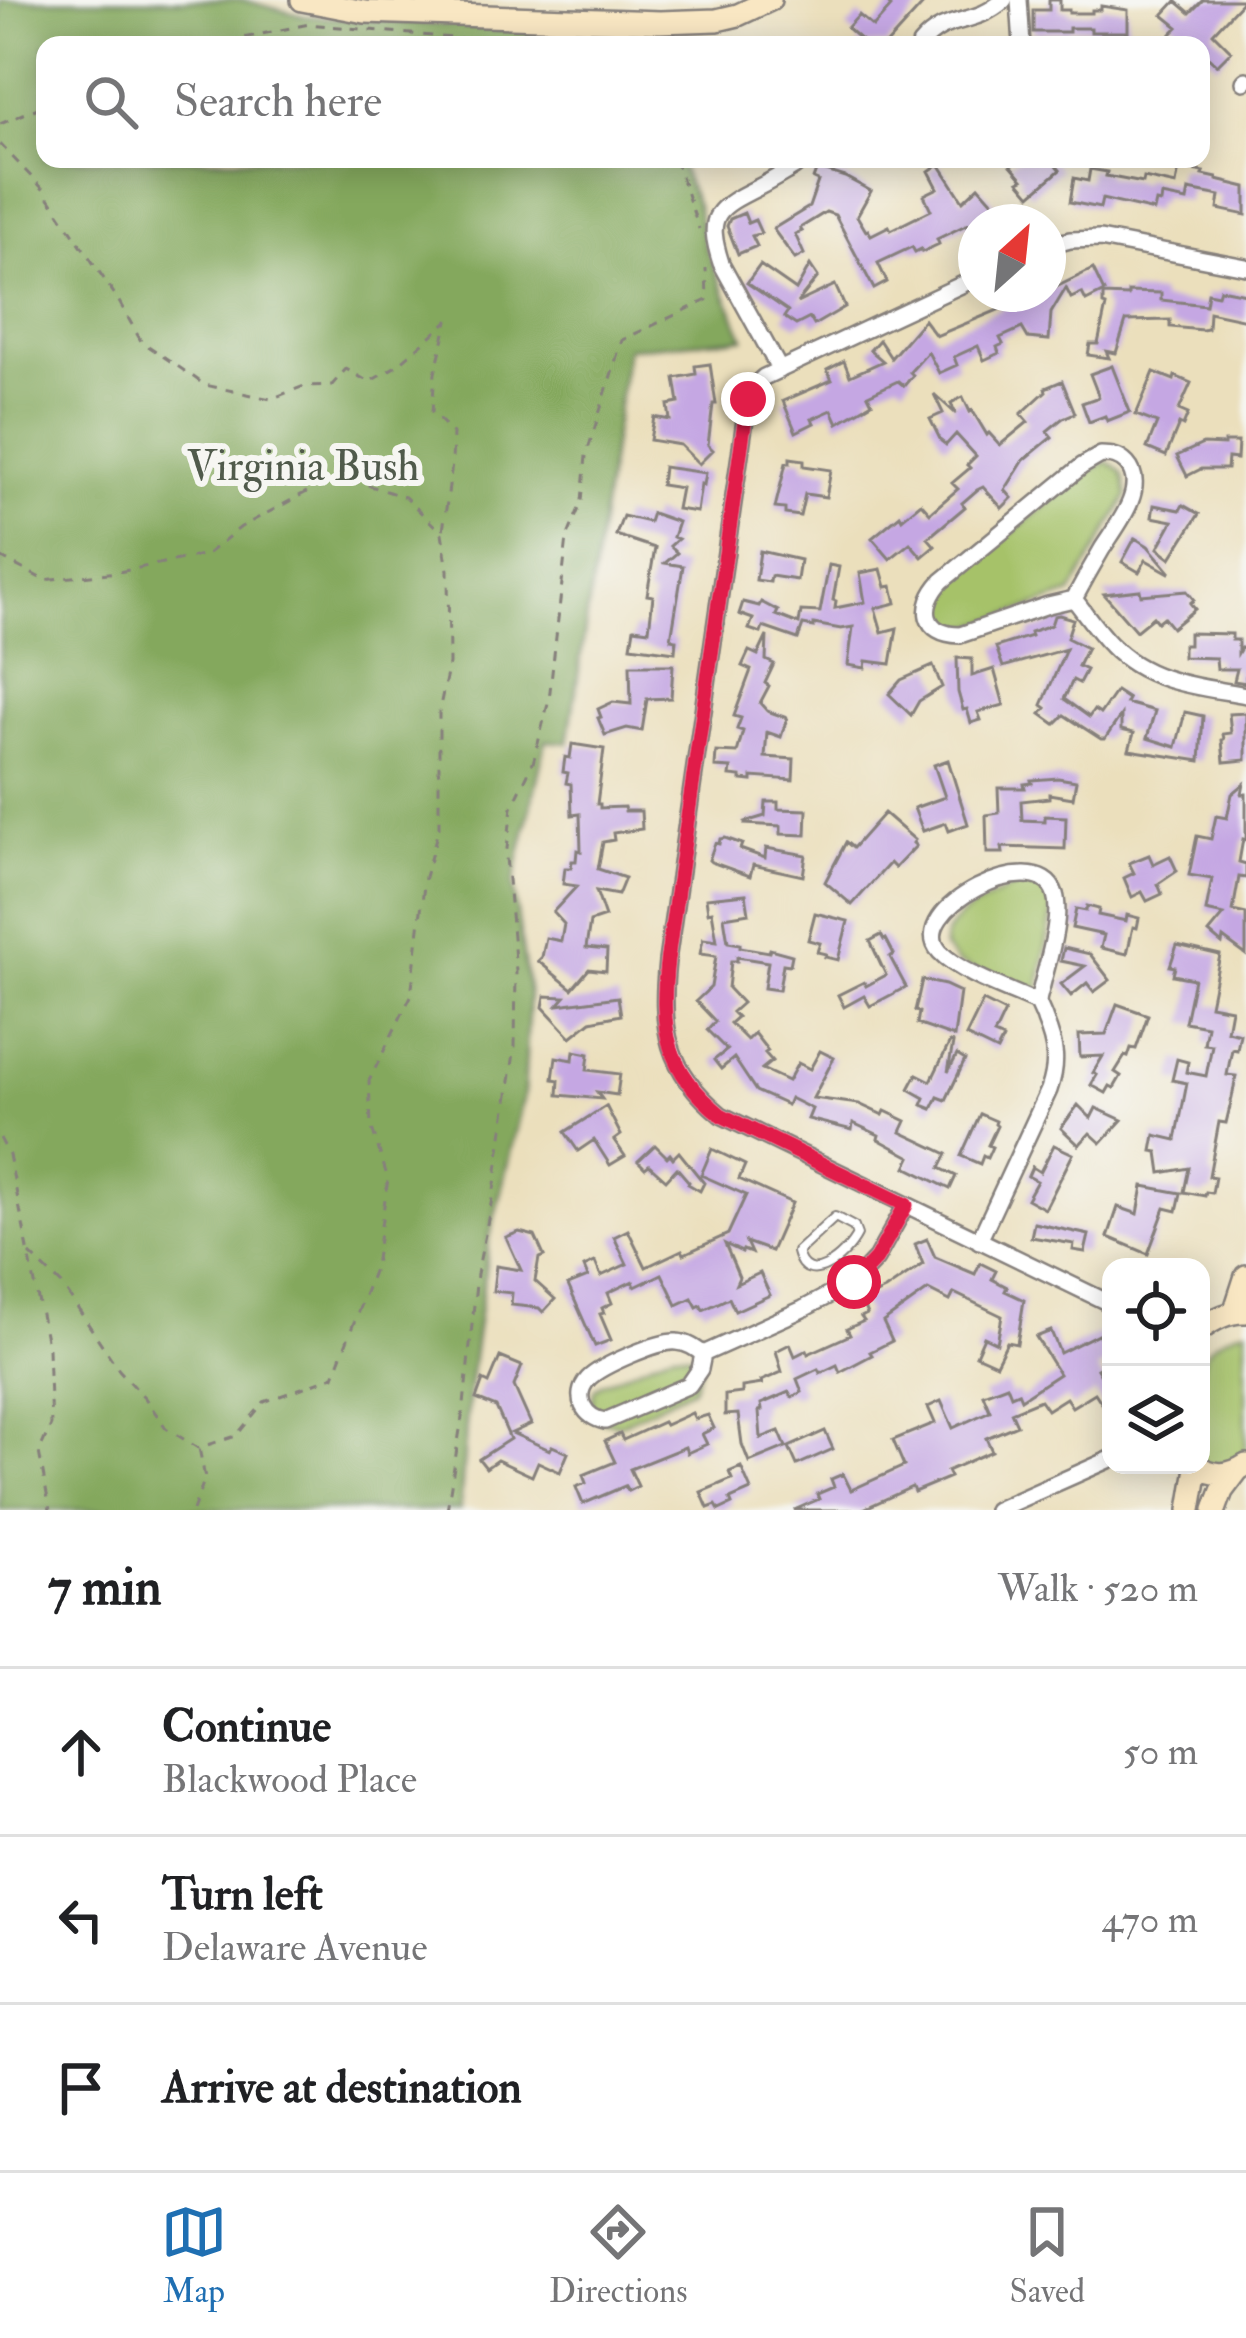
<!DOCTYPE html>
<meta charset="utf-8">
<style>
body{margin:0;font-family:"IM FELL Double Pica",serif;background:#f6f6f6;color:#202124}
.controls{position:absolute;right:36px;bottom:36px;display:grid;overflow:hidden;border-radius:24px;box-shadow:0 6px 30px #0003}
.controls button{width:108px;height:108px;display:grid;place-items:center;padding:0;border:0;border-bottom:3px solid #e0e0e0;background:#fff;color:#202124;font:60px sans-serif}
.compass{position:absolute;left:958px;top:204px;width:108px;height:108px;border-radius:50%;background:#fff;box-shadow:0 6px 30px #0003;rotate:27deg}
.stop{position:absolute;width:36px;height:36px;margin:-27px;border:9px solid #e11d48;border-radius:50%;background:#fff}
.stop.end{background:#e11d48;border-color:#fff;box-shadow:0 3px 12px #0008}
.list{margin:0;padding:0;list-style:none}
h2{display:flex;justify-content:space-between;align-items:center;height:156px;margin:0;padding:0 48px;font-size:51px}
h2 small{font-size:39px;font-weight:400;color:#757577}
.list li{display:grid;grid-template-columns:78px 1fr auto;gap:36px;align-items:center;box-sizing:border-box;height:168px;padding:0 48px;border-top:3px solid #e0e0e0}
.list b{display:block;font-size:45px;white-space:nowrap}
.list p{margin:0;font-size:39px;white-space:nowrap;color:#757577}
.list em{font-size:39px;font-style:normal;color:#757577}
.icon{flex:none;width:66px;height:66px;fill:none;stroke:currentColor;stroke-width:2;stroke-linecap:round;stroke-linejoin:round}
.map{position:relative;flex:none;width:1246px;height:1510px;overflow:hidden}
.search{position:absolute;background:#fff;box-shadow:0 6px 30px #0003;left:36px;right:36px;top:36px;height:132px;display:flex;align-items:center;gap:30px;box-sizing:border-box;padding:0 42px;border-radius:24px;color:#757577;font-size:45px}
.sheet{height:660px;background:#fff}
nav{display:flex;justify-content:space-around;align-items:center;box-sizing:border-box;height:168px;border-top:3px solid #e0e0e0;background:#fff;font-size:33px;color:#757577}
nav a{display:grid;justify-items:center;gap:6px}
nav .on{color:#1f6fb2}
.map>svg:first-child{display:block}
.green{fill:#a6c269;stroke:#647252;stroke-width:3}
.forest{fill:#84a85d;stroke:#53654c;stroke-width:3}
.building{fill:#c5a7e3}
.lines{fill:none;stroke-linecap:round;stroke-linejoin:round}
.lane-casing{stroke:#86807c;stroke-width:12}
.street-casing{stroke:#86807c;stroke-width:20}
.secondary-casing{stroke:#86807c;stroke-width:26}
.path{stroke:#86807c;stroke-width:3;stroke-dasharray:9 9;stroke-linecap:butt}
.lane{stroke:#fff;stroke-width:8}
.street{stroke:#fff;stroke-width:15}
.secondary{stroke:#f9e7c3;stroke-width:21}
.route{stroke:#e11d48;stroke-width:15}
.labels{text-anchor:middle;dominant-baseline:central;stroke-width:12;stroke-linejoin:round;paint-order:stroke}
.park-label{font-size:42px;fill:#505a4b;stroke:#f6f6f2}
</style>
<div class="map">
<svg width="1246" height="1510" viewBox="0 0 1246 1510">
<rect width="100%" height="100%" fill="#f6f6f2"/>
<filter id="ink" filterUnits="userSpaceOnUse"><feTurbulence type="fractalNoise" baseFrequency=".00833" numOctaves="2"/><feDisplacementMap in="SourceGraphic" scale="24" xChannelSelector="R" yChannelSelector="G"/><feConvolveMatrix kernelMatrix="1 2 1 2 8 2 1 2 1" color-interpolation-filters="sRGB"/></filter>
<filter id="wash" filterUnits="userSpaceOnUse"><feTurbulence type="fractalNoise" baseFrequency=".004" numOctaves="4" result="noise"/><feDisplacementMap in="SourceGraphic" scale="48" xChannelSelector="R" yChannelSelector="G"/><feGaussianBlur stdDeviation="2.7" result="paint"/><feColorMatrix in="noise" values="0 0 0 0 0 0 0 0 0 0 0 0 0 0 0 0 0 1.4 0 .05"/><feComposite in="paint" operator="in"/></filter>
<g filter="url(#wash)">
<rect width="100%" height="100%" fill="#ebdfbc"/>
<!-- green -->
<path class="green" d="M1107,462C1124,469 1125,479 1127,496L1071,594L965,629L947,625L936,616L943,587L1089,471Z
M1016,886H1039L1055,898L1037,997L957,962L944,948C942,915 991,900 1016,886Z
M1246,1329V1470L1201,1465C1201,1445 1201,1425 1201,1404C1201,1361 1198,1342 1246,1329Z
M673,1352L692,1354L702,1364L693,1388L620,1424L601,1421L591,1410L594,1390L601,1384Z"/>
<!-- forest -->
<path class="forest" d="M0,0H243L304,16L622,37L624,45H45V159H677L697,205L705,246L744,338L627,348L568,743L546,741L513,885L529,996L524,1095L489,1241L469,1388L460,1510H0Z"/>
<g id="blocks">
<!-- building -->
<path class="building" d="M886,0H927L886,45H856L861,40L847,28L859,15L873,27L891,7Z
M1049,0H1060V10H1069V13H1092V10H1101V6L1128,10V32H1091V28H1069V32H1033V10H1049Z
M1203,0H1244L1213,33L1231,51L1217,65L1201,50V45H1182L1171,34L1178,27L1163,15L1176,1L1190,13Z
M1017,159H1051L1060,170L1031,195L1019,181L1023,179L1010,164Z
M939,164L963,201L979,186L1002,212L992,220L989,216L983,222H976V233L968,224L937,239L939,244L922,252L921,249L915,252L912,247L878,263L887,282L874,289L835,215L826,212L800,228L802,231L795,234L804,254L795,259L773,229L809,207L818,181L813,179L817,168L845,177L871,191L857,216L866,231L868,230L871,235L889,226L891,230L931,210L924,195L938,188L929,171Z
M1179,168L1204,172L1203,175L1217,178V180L1246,187V215L1218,209L1220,196L1189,190L1187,201L1162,196L1161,203L1156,202L1154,211L1102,199L1100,208L1070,202L1074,178L1088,181L1090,169L1107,172L1106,176L1143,183L1144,178L1176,185Z
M744,213L748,223L755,220L761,233L752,236L757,246L738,254L727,226L730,219Z
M760,265L796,290L810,265L818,277L797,303L835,285L845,307L814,325L810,318L796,325L784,317L788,311L747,283Z
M1093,269L1104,292L1086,301L1082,293L1071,298L1066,288L1051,313L1049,340L1028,338L1022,328L1000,338L1003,344L997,347L999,353L984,360L978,346L954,357L957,365L939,373L928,352L910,372L913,375L904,386L898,381L868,395L872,403L838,423L832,410L812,419L814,423L796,432L783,401L832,380L827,370L844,361L850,376L883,361L870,350L879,340L891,358L924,320L936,336L1003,308L996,294H1048V284L1054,288Z
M1220,289L1246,294V320L1209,312L1208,329L1202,330L1170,327V320L1126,321L1116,353L1106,351L1109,358L1088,355L1090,344H1098L1106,306L1103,305V295L1128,296V292L1161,293V300L1206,305L1208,293L1218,295Z
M710,364L716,404H713L708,445L713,450L699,464L680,445L650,440L654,417L670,420L668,405L679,403L675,378L696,374L695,366Z
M1112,366L1130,412L1107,421L1105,416L1089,422L1082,403L1099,397L1090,374Z
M1154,372L1174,380L1175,376L1191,383L1179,410L1188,414L1183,426L1179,424L1166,456L1147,448L1157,423L1136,415Z
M1062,381L1075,413L1063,418L1047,431L1052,437L1024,460L1005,490L1012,498L1002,508L983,487L977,490L962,503L965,507L928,538L935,546L922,557L910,543L890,559L872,538L900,515L902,519L921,503L930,513L958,489L952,483L970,468L967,465L976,456L956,434L946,445L941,441L930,419L943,413L934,394L956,414L951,403L963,397L970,412L972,410L987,435L989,433L1000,445L1028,422L1021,414L1046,391L1045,388Z
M1224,442H1238L1237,459L1228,458L1227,469H1201L1187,476L1177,456L1203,444L1224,445Z
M790,458L804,460V466L831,470L826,497L805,494L800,516L785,514V509L775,508L786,463H790Z
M663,467L706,473L704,485L701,484L697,512L677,509L681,488L661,485Z
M1154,505L1180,510L1183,505L1199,514L1171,558L1158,548L1173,521L1152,517Z
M652,513L678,522L673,537L678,539L670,546L677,553L665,563L683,566L671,639L676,640L675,652L631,646L634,628L649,630L653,596L647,595L655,548L616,535L623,516L649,522Z
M1135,538L1148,546L1170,572L1169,573L1146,560L1139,572L1122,562Z
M760,551L800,560L797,580L771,576L770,582L756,580Z
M829,565L839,567L833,600L836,601L835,608L865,602L860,573L881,569L886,587L892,586L896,603L875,608L882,632L897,628L891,664L866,661L865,668L848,665L853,627L841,629L814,624V627L803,625L798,639L763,627L761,633L749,629L753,619L739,614L743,602L759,606L761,602L778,611L776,615L799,624L801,611L820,612Z
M1140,590L1141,595L1187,591L1194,600L1190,603L1195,609L1172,628L1163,617L1157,622L1153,617L1136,631L1104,594Z
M1059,615L1073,619L1067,638L1087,648L1078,666L1086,670L1079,683L1073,680L1064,699L1089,717L1094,710L1100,714L1116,691L1128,699L1126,703L1155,711L1147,738L1176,747L1185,712L1203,716L1200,761L1129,750L1134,733L1121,730V715L1105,739H1101L1064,715L1055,724L1041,714L1046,708L1042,705L1066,649L1003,667L996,647L1031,636L1030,632L1051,625L1054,616Z
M1189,633L1232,634V640H1238V653L1241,648L1246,649V683L1234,681L1237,669H1217L1216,658L1183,657V645H1189Z
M767,636L766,660L774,664L765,683L769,686L760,703L767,711L787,718L781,737L767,732L765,757L794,759L793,780L752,777V781L741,780V777L730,776L731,768L715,767L716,752L737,753L743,731L737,729L741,718L734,716L751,670L742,666L749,651L758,655Z
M957,658L972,659V676L994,669L1004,705L978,712L981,720L971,723L967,709L963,710L958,692Z
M630,665H673L671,698L647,699L642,731L627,728L605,735L598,718L601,717L598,709L613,702L631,704Z
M933,666L942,687L919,701L911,715L889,694L901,680Z
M1246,713V760L1224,762L1222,740L1224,739L1223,734L1231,733L1229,714Z
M572,744L604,749L597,804H600V808L624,807L625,811H641L642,829L613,833L614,840L603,842L598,869L625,878L618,895L596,891L605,917L590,922L586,948L607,950L606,971L589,969L572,989L538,961L542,957L546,938L561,941L564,924L553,912L577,886L563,884L565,868H571L572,861H576L577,850L581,851L580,814L572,815L571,784L566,783L568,773L563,772L565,757L570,758Z
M948,760L968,824L949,831L946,823L923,831L914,808L945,797L934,765Z
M1058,778L1076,781L1073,798L1049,794V798L1021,801L1022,820L1045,821V816L1066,817L1065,849L1002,847L1003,853H987L986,815L999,813L998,788H1025L1024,784L1032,783L1031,780Z
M1244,784L1242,794H1246V840L1243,839L1239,862L1246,864V878L1239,877L1233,911L1246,914V955L1223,938L1222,944L1209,933L1224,915L1206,911L1212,879L1189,875L1197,836L1211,839L1216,816L1227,818L1232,794Z
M766,802H778V809L807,810L806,835L781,834V826L745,824V822L765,816Z
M884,813L915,840L913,843L916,846L895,868L890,863L852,905L825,882L846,842L853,848Z
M725,838L742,844L740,849L765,858L766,848L806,855L803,876L753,865L750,876L711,862L709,860L715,843L719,844L720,839Z
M1149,855L1153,864L1170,856L1177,871L1158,884L1162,894L1147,901L1142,892L1132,897L1124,878L1134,873L1129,863Z
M746,894L749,913L724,917L728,942L740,944V947L769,952L770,949L792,955L790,965L783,964L779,990L764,988L768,962L737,957V961H731L728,988L742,1003L732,1012L737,1017L730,1023L747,1040L754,1033L768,1051L765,1053L772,1061L762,1069L788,1081L798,1063L810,1069L820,1051L834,1058L813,1098L859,1104L883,1115L885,1111L906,1121L901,1132L947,1154L940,1168L956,1176L950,1189L906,1167L911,1157L878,1139L879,1135L853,1123L852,1130L808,1119L812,1109L790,1098L787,1105L756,1091L734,1058L721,1069L714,1060L727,1050L707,1030L715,1021L696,1001L711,987L716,956L700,954L703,939L717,941L712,911L708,912L706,898Z
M1087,906L1099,909L1098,915L1126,921L1127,915L1139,918L1137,928L1133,927L1127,954L1101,948L1104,935L1072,928L1076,909L1086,911Z
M815,913L848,921L838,960L825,957L826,954L817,952L820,943L808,940Z
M881,935L884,940L886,939L894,954L890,957L906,987L870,1006L864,996L844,1007L838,995L864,982L866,986L886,975L870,941Z
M1177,945L1220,955L1210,1005L1231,1009L1227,1031L1240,1034L1237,1050L1232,1049L1227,1075L1236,1076L1232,1098L1226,1123L1219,1122L1209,1176L1215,1177L1212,1193L1206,1192L1205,1196L1184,1192L1189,1168L1161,1173L1158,1152L1152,1151L1155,1135L1176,1140L1187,1083L1172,1080L1177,1059L1188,1062L1186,1072L1206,1076L1212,1045L1204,1044L1207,1026L1185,1022L1194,979L1173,975L1175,967L1170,966Z
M1064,948L1090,954L1110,980L1094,992L1087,983L1071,996L1061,984L1085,966L1061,961Z
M922,980L945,985L960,992L954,1037L917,1024L919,1012L915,1011Z
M545,996L565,997L558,1005L618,997L621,1015L591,1021L571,1037L543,1007Z
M983,1001L1005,1012L994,1035L1003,1039L997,1051L966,1036Z
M1117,1004L1148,1015L1136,1049L1131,1048L1128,1057L1125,1056L1115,1072L1121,1076L1114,1088L1110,1086L1106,1093L1091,1085L1097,1075L1093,1073L1103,1056L1080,1057L1079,1035L1106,1034Z
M950,1042L953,1043L948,1072L957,1055L965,1060L946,1100L938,1097L932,1109L922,1105L925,1098L909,1089L917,1074L931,1081Z
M574,1051L589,1054L587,1070L620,1074L617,1095L597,1092L602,1099L558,1095L559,1080L553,1079L556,1057L573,1060Z
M1078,1105L1091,1118L1096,1108L1122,1120L1101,1143L1090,1133L1079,1145L1061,1128Z
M606,1106L621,1135L614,1140L625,1156L610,1165L594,1140L578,1151L565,1132Z
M980,1114L996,1121L995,1124L997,1126L988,1145L992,1147L987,1158L983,1156L980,1164L961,1156Z
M655,1145L667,1157L670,1154L673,1158L679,1152L704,1183L700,1191L688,1184L689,1182L677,1168L666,1180L649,1165L645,1168L638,1161Z
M1054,1145L1073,1154L1045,1209L1027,1199L1037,1181L1028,1176L1032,1167L1040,1172Z
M712,1149L745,1165L739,1179L792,1203L771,1251L746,1242L751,1253L743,1250L742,1252L725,1244L739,1277L736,1284L760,1273L770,1295L735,1311L729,1298L703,1310L701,1305L697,1307L692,1298L677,1305L662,1274L635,1287L633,1281L608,1293L612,1303L602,1308L604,1313L600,1314L611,1340L595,1346L568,1285L588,1277L584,1267L595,1262L601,1276L627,1264L614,1237L628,1230L646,1267L682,1250L684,1254L728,1234L746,1195L701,1175Z
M1143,1186L1181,1193L1177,1211L1165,1208L1148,1254L1108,1237L1118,1207L1138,1214Z
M1034,1223L1089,1235L1085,1252L1073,1250L1074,1244L1031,1237Z
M519,1232L535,1236L544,1256L539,1258L535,1281L555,1299L543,1312L539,1308L511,1305L512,1293L493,1291L496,1266L521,1270L506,1237Z
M927,1239L935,1257L975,1274L980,1263L996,1271L992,1279L1007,1287L1005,1291L1024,1300L1017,1344L1007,1342L996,1364L976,1355L984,1337L997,1343L1002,1316L954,1293L950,1301L928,1290L883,1322L892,1341L870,1352L872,1355L840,1372L837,1365L820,1373L818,1369L797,1379L802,1392L792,1397L789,1392L761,1404L762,1410L759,1411L761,1438L779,1431L786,1447L749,1462L742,1444L738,1414L725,1415V1395L742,1393V1387L762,1384L761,1381L782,1372L776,1351L790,1344L795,1356L807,1350L808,1354L850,1335L847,1329L864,1321L861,1317L867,1314L861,1301L885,1290L923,1264L915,1244Z
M1051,1331L1060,1353L1098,1334L1101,1338L1111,1341V1361L1097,1369L1111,1392V1399L1103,1405L1095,1393L1072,1407L1066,1398L1047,1410L1040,1400L1011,1412L1017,1425L986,1438L992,1451L947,1471L950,1477L914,1492L912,1487L861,1510H794L819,1499L817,1494L834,1487L831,1479L843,1474L851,1490L904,1466L893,1440L935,1423L928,1407L941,1401L953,1428L990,1411L983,1394L1007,1385L1011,1395L1018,1392L1021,1399L1059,1374L1036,1337Z
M500,1357L522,1366L514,1386L531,1424L512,1433L550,1450L552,1446L568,1453L560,1472L538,1462L532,1476L497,1460L486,1468L479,1459L510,1439L496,1407L476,1399L483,1380L489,1383Z
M692,1413L695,1419L708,1415L714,1428L702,1434L707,1444L687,1453L685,1447L630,1469L638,1486L628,1491L625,1486L583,1504L576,1487L586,1483L583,1475L615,1462L605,1441L620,1434L623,1440L663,1422L665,1425Z
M825,1431L833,1449L797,1465L789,1447Z
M741,1467L751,1490L730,1499L732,1504L719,1510L716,1505L708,1508L701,1492L732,1479L729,1472Z"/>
</g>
</g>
<g filter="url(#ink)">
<use href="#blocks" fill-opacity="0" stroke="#86807c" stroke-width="3"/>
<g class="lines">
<defs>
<path id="lane" d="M835,1217L854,1227L857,1235C846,1257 806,1290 797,1252Z"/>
<path id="street" d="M1019,0L1022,45
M920,45C948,12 972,28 1004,0
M1244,82L1246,80
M1048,246L1070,240L1100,239L1246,267
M976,278L764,377L754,386L748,399L667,961C660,1028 666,1070 721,1115L1111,1304
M780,370L721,263C705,214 717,208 759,187C771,181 782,174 794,167L803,159
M1101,455C1112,455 1119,456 1127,464C1149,488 1115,528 1102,549C1092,566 1083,582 1074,599L1048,605L960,635C922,634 919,606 942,581L1082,466Z
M1074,599C1086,614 1097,631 1111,645C1147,683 1197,686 1246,695
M979,1241L1049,1090C1058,1064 1056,1046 1045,1020C1045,1018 1038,1004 1038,1003C1038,996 1041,991 1042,985C1048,961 1062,917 1055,894C1039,841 902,911 940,952C961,974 1010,990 1038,1003
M703,1354C695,1348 688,1343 677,1342C660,1340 600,1366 588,1379C572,1397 585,1418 605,1421L689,1385L700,1369L703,1354L803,1309L854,1282L876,1259L906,1205
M996,1510L1111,1459"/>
<path id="secondary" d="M302,0L365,12L660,22L717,20L738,15L770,0
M1234,1313L1246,1276
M1201,1329C1214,1319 1230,1311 1246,1312
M1195,1465C1213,1476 1228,1477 1246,1465
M1190,1510L1197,1468
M1215,1510L1222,1491L1237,1471"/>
</defs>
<!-- lane casing -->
<use href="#lane" class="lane-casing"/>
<!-- street casing -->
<use href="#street" class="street-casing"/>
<!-- secondary casing -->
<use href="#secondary" class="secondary-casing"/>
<!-- path -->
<path class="path" d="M210,45L309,24L473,40L575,42L580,45
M0,124L45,105
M0,144L43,189L117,298L141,341L205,385L271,399L304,386L332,385L346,369L369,382L398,365L448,321L435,373L432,412L453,433L452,464L443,531
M675,159L699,229
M0,557L44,580L119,572L207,554L241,527L318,486L358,482L405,497L442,533L448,570L449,664L439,711V827L425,877L411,996L369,1081L371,1125L388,1179L375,1266L334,1376L264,1402L236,1436L198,1448L166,1428L145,1398L119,1370L62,1285L27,1251
M0,1138L9,1155L48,1349L51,1425L39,1452L50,1510
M193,1510L205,1478L199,1448
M447,1510L464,1405L477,1274L495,1184L515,1046L516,971L506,857L512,807L533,763L549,700L567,538L582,501L586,456L622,340L707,300L706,268"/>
<!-- lane -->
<use href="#lane" class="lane"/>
<!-- street -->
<use href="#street" class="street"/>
<!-- secondary -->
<use href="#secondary" class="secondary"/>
</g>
</g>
<g class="lines" filter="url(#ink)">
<!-- route -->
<path class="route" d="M748,399L667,961C660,1028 665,1070 721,1115L906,1205L876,1259L854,1282"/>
</g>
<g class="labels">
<!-- park labels -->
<g class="park-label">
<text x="303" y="467">Virginia Bush</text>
</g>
</g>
</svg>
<div class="controls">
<button><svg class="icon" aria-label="locate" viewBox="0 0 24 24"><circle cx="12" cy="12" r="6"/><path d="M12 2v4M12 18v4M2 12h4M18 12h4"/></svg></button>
<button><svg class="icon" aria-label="layers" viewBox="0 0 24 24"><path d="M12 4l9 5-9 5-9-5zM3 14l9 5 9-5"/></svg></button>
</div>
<svg class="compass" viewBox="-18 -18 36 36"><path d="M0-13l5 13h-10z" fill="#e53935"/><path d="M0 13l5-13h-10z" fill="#757577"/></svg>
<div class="stop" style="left:854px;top:1282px"></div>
<div class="stop end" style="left:748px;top:399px"></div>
<div class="search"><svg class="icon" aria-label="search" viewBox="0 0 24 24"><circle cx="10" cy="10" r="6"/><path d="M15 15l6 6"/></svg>Search here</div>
</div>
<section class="sheet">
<h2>7 min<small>Walk · 520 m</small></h2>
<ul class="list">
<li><svg class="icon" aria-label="ahead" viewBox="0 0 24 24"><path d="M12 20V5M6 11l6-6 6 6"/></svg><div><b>Continue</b><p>Blackwood Place</p></div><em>50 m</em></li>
<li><svg class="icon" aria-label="left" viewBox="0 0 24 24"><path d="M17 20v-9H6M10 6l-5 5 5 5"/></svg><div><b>Turn left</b><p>Delaware Avenue</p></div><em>470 m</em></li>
<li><svg class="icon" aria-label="arrive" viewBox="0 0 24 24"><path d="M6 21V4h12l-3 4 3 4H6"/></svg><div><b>Arrive at destination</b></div></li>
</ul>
</section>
<nav>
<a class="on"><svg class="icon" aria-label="map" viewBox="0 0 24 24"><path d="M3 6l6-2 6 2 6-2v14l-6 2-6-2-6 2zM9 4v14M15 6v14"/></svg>Map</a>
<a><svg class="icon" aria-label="directions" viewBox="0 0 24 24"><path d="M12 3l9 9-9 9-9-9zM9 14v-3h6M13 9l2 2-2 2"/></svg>Directions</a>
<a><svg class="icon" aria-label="saved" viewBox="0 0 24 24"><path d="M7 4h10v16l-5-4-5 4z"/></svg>Saved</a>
</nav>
